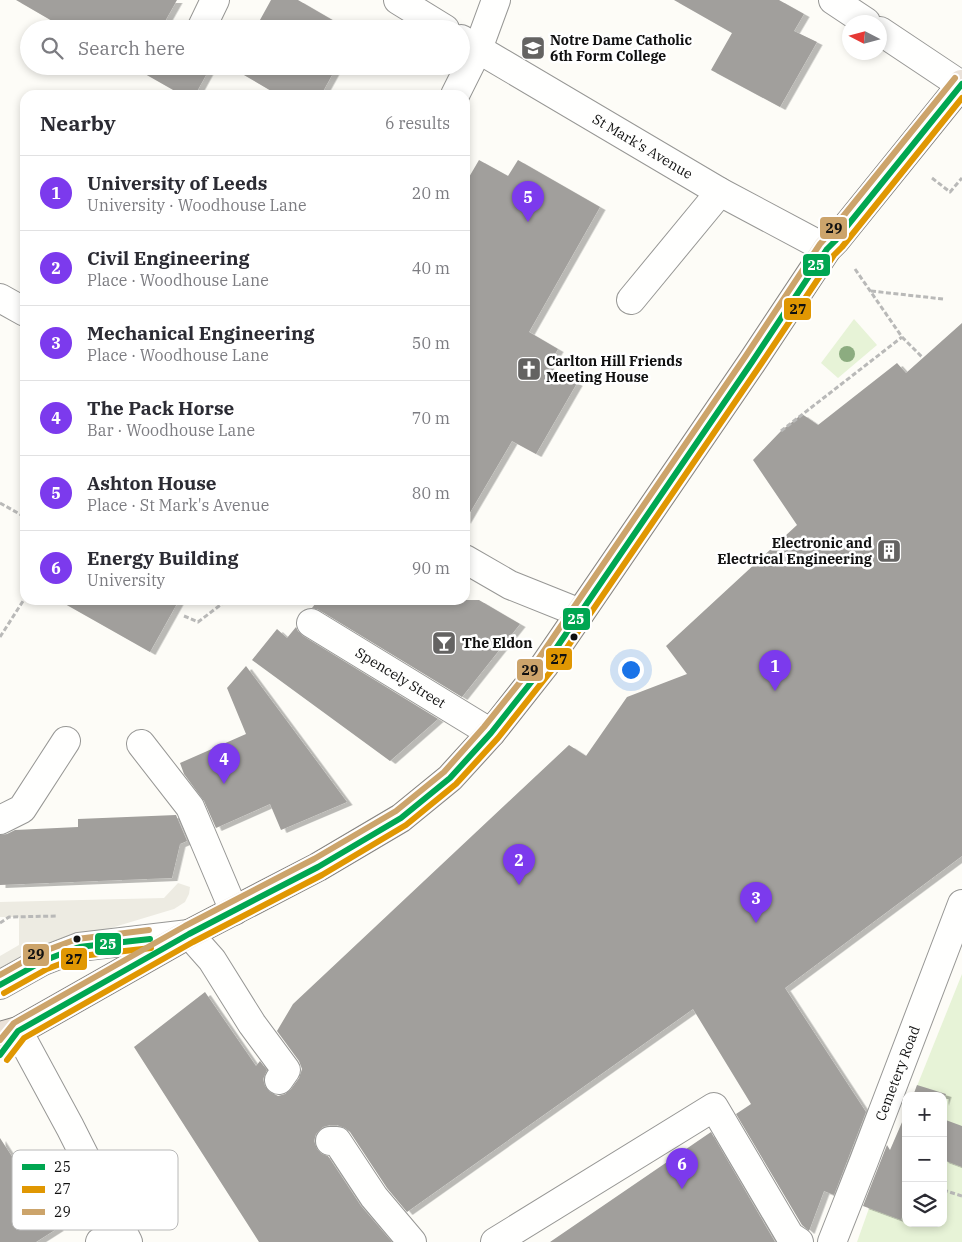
<!DOCTYPE html>
<meta charset="utf-8">
<style>
body{margin:0;font-family:"IBM Plex Serif",serif;background:#f2f2f3;color:#2b2b33}
.controls{position:absolute;right:15px;bottom:15px;display:grid;overflow:hidden;border-radius:10px;box-shadow:0 2px 8px #0003}
.controls button{width:45px;height:45px;display:grid;place-items:center;padding:0;border:0;border-bottom:1px solid #e1e1e2;background:#fff;color:#2b2b33;font:25px sans-serif}
.compass{position:absolute;left:842px;top:15px;width:45px;height:45px;border-radius:50%;background:#fff;box-shadow:0 2px 8px #0003;rotate:276deg}
.you{position:absolute;left:630px;top:669px;width:18px;height:18px;margin:-12px;border:4px solid #fff;border-radius:50%;background:#1a73e8;box-shadow:0 0 0 8px #1a73e833}
.badge{display:grid;place-items:center;width:32px;height:32px;border-radius:50%;background:#7c3aed;color:#fff;font-size:16px;font-weight:700}
.pin{position:absolute;translate:-50% -41px;filter:drop-shadow(0 1px 2px #0008)}
.pin::after{content:'';position:absolute;top:26px;width:18px;height:15px;background:inherit;clip-path:polygon(0 0,100% 0,50% 100%)}
.list{margin:0;padding:0;list-style:none}
h2{display:flex;justify-content:space-between;align-items:center;height:65px;margin:0;padding:0 20px;font-size:21px}
h2 small{font-size:16px;font-weight:400;color:#7c7c81}
.list li{display:grid;grid-template-columns:32px 1fr auto;gap:15px;align-items:center;box-sizing:border-box;height:75px;padding:0 20px;border-top:1px solid #e1e1e2}
.list b{display:block;font-size:19px;white-space:nowrap}
.list p{margin:0;font-size:16px;white-space:nowrap;color:#7c7c81}
.list em{font-size:16px;font-style:normal;color:#7c7c81}
.icon{flex:none;width:28px;height:28px;fill:none;stroke:currentColor;stroke-width:2;stroke-linecap:round;stroke-linejoin:round}
.map{position:relative;flex:none;width:962px;height:1242px;overflow:hidden}
.search{position:absolute;background:#fff;box-shadow:0 2px 8px #0003;left:20px;top:20px;width:450px;height:55px;display:flex;align-items:center;gap:12px;box-sizing:border-box;padding:0 18px;border-radius:28px;color:#7c7c81;font-size:19px}
.panel{position:absolute;background:#fff;box-shadow:0 2px 8px #0003;left:20px;top:90px;width:450px;height:515px;border-radius:15px}
.map>svg:first-child{display:block}
.green{fill:#e7f3d7}
.plaza{fill:#edebe2}
.building{fill:#a19f9c;filter:url(#shadow)}
.lines{fill:none;stroke-linecap:round;stroke-linejoin:round}
.minor-casing{stroke:#979795;stroke-width:30}
.highway-casing{stroke:#858482;stroke-width:30}
.path{stroke:#b9b9b8;stroke-width:3;stroke-dasharray:5 2.5;stroke-linecap:butt}
.minor{stroke:#fffffe;stroke-width:28}
.highway{stroke:#eae1d8;stroke-width:28}
.bus-1-casing{stroke:#fff;stroke-width:10}
.bus-2-casing{stroke:#fff;stroke-width:10}
.bus-3-casing{stroke:#fff;stroke-width:10}
.bus-1{stroke:#00a651;stroke-width:6}
.bus-2{stroke:#e09702;stroke-width:6}
.bus-3{stroke:#cca46b;stroke-width:6}
.tree{fill:#8cac80}
.bus-dot{fill:#111;stroke:#fff;stroke-width:2}
.labels{text-anchor:middle;dominant-baseline:central;stroke-width:5;stroke-linejoin:round;paint-order:stroke}
.poi-label{font-size:14px;font-weight:bold;fill:#111;stroke:#fff;text-anchor:start}
.street-label{font-size:14px;fill:#111;stroke:#fff}
.key{fill:#fff;stroke:#b8b8b8;stroke-width:1}
.key-label{font-size:14px;fill:#111}
.line-badge{stroke:#fff;stroke-width:2}
.badge-label{font-size:14px;text-anchor:middle;font-weight:bold;fill:#fff}
.pale-badge-label{font-size:14px;text-anchor:middle;font-weight:bold;fill:#111}
</style>
<div class="map">
<svg width="962" height="1242" viewBox="0 0 962 1242">
<defs>
<filter id="shadow"><feDropShadow dx="5.5" dy="3" stdDeviation="0" flood-color="#0004"/></filter>
</defs>
<rect width="100%" height="100%" fill="#fdfcf7"/>
<!-- green -->
<path class="green" d="M854,319L877,345L838,378L821,363Z
M962,974V1242H857L883,1169L906,1113V1223H943V1096H913Z"/>
<!-- plaza -->
<path class="plaza" d="M178,883L190,887L189,894L185,902L174,909L91,934L0,974V956L19,945V917H0V902L164,898Z"/>
<!-- building -->
<path class="building" d="M16,0H177L164,23L174,29H66Z
M271,0H298L348,29H255Z
M674,0H779L804,14L794,31L817,42L780,107L711,70L732,33Z
M131,66H211L195,95H182Z
M233,66H337L321,95H278L232,68Z
M479,160L508,176L518,160L600,207L529,332L558,349L548,366L577,383L536,454L512,441L465,521V184Z
M962,323V856L785,988L866,1112L834,1195L824,1191L809,1231L802,1225L736,1114L751,1104L693,1009L407,1212L387,1188L350,1132L345,1128L337,1125H330L323,1127L316,1134L314,1141L317,1149L322,1154L328,1156L361,1206L392,1242H259L134,1047L205,992L256,1066L260,1061L267,1070L263,1079L265,1086L270,1092L278,1096L285,1094L291,1089L299,1078L302,1069L299,1061L277,1031L293,1004L569,745L586,756L627,697L687,674L666,646L797,525L753,460L781,431L802,414L818,425L897,363L906,373Z
M58,600H179L150,652Z
M318,600H479L520,624L462,697L319,610L312,608Z
M296,627L298,631L303,636L438,719L390,761L252,660L277,629L287,638Z
M246,666L347,802L281,830L270,804L216,828L204,801L184,774L180,763L246,734L227,688Z
M176,815L187,841L180,844L172,878L0,885V835L7,834L15,830L78,827V819Z
M917,1085L946,1094L943,1103V1096H913Z
M906,1113V1206L901,1220L863,1206L887,1145L890,1150Z
M943,1119L962,1126V1167L943,1160Z
M711,1132L775,1242H550Z
M0,1138L58,1228L36,1242H0Z"/>
<g class="lines">
<defs>
<g id="minor">
<path d="M398,0L445,29"/>
<path d="M833,0L866,22"/>
<path d="M201,29L215,0"/>
<path d="M880,31L961,85"/>
<path id="s1" d="M461,39L720,192L827,249"/>
<path d="M455,95L478,49L496,0"/>
<path d="M0,298L25,312"/>
<path d="M631,300L720,192"/>
<path d="M465,559L510,585L580,613"/>
<path id="s2" d="M311,623L491,733"/>
<path d="M141,744L190,807L234,911"/>
<path d="M0,820L22,809L66,741"/>
<path d="M0,985L43,961L79,947L189,934L212,960L252,1024L286,1070L279,1080"/>
<path d="M18,1031L70,1127L128,1242"/>
<path d="M330,1141H337L374,1197L412,1242"/>
<path d="M100,1242L122,1231"/>
<path d="M495,1242L714,1107L790,1236L799,1242"/>
<path id="s3" d="M832,1242L864,1161L962,904"/>
</g>
<path id="highway" d="M0,1036L18,1031L189,934L318,867L401,818L450,778L491,733L544,666L752,362L827,249L835,241L962,84"/>
</defs>
<!-- minor casing -->
<use href="#minor" class="minor-casing"/>
<!-- highway casing -->
<use href="#highway" class="highway-casing"/>
<!-- path -->
<path class="path" d="M932,178L950,192L962,178
M855,269L902,337L923,358
M871,291L943,299
M781,431L902,337
M0,503L25,517
M184,616L198,622L227,600
M0,637L25,598
M0,923L9,917L58,916
M943,1190L962,1196"/>
<!-- minor -->
<use href="#minor" class="minor"/>
<!-- highway -->
<use href="#highway" class="highway"/>
<defs>
<path id="bus-1" d="M0,985L43,961L79,947L150,939
M0,1055L18,1031L189,934L318,867L401,818L450,778L491,733L544,666L752,362L827,249L835,241L962,84"/>
<path id="bus-2" d="M4,993L47,969L81,956L151,948
M7,1060L24,1038L193,942L322,875L406,825L456,784L498,738L551,671L759,367L834,255L842,247L962,98"/>
<path id="bus-3" d="M0,975L39,953L77,939L149,930
M0,1040L14,1023L185,926L314,859L396,811L444,772L484,727L537,661L745,357L820,244L828,235L955,78"/>
</defs>
<!-- bus-1 casing -->
<use href="#bus-1" class="bus-1-casing"/>
<!-- bus-2 casing -->
<use href="#bus-2" class="bus-2-casing"/>
<!-- bus-3 casing -->
<use href="#bus-3" class="bus-3-casing"/>
<!-- bus-1 -->
<use href="#bus-1" class="bus-1"/>
<!-- bus-2 -->
<use href="#bus-2" class="bus-2"/>
<!-- bus-3 -->
<use href="#bus-3" class="bus-3"/>
</g>
<!-- trees -->
<circle class="tree" cx="847" cy="354" r="8"/>
<!-- icons -->
<defs>
<symbol id="school-square" viewBox="-11 -11 22 22"><rect x="-9" y="-9" width="18" height="18" rx="4" fill="#646362" stroke="#fff"/><path d="M0-5L7-2L0 1L-7-2ZM-4 1L0 2.5L4 1V4Q0 6-4 4Z" fill="#fff"/></symbol>
<symbol id="church-square" viewBox="-11 -11 22 22"><rect x="-9" y="-9" width="18" height="18" rx="4" fill="#646362" stroke="#fff"/><path d="M-1.2-6h2.4v3.5h3.3v2.4h-3.3V6h-2.4V-.1h-3.3v-2.4h3.3Z" fill="#fff"/></symbol>
<symbol id="building-square" viewBox="-11 -11 22 22"><rect x="-9" y="-9" width="18" height="18" rx="4" fill="#646362" stroke="#fff"/><path d="M-4-6H4V6H1V3H-1V6H-4ZM-2.5-4.3h1.7v1.8h-1.7ZM.8-4.3h1.7v1.8H.8ZM-2.5-1h1.7V.8h-1.7ZM.8-1h1.7V.8H.8Z" fill="#fff"/></symbol>
<symbol id="bar-square" viewBox="-11 -11 22 22"><rect x="-9" y="-9" width="18" height="18" rx="4" fill="#646362" stroke="#fff"/><path d="M-6-5H6L.8 .8V4.5H3.5V6h-7V4.5H-.8V.8Z" fill="#fff"/></symbol>
</defs>
<g fill-rule="evenodd">
<use href="#school-square" x="519" y="34" width="28" height="28"/>
<use href="#church-square" x="515" y="355" width="28" height="28"/>
<use href="#building-square" x="875" y="537" width="28" height="28"/>
<use href="#bar-square" x="430" y="629" width="28" height="28"/>
</g>
<!-- markers -->
<g class="bus-dot">
<circle cx="574" cy="637" r="4.5"/>
<circle cx="77" cy="939" r="4.5"/>
</g>
<g class="labels">
<!-- poi labels -->
<g class="poi-label">
<text x="550" y="40">Notre Dame Catholic<tspan x="550" dy="16">6th Form College</tspan></text>
<text x="546" y="361">Carlton Hill Friends<tspan x="546" dy="16">Meeting House</tspan></text>
<text x="872" y="543" text-anchor="end">Electronic and<tspan x="872" dy="16">Electrical Engineering</tspan></text>
<text x="462" y="643">The Eldon</text>
</g>
<!-- street labels -->
<g class="street-label">
<text stroke="none"><textPath href="#s1" startOffset="211">St Mark's Avenue</textPath></text>
<text stroke="none"><textPath href="#s2" startOffset="105">Spencely Street</textPath></text>
<text stroke="none"><textPath href="#s3" startOffset="181">Cemetery Road</textPath></text>
</g>
</g>
<!-- legend -->
<rect x="12" y="1150" width="166" height="80" rx="8" class="key"/>
<rect x="22" y="1164" width="23" height="6" fill="#00a651"/>
<rect x="22" y="1186" width="23" height="7" fill="#e09702"/>
<rect x="22" y="1209" width="23" height="6" fill="#cca46b"/>
<g class="key-label">
<text x="54" y="1172">25</text>
<text x="54" y="1194">27</text>
<text x="54" y="1217">29</text>
</g>
<g class="line-badge">
<rect x="819" y="216" width="29" height="24" rx="5" fill="#cca46b"/>
<rect x="802" y="253" width="29" height="24" rx="5" fill="#00a651"/>
<rect x="783" y="297" width="29" height="24" rx="5" fill="#e09702"/>
<rect x="562" y="607" width="29" height="24" rx="5" fill="#00a651"/>
<rect x="545" y="647" width="28" height="24" rx="5" fill="#e09702"/>
<rect x="516" y="658" width="28" height="24" rx="5" fill="#cca46b"/>
<rect x="94" y="932" width="28" height="24" rx="5" fill="#00a651"/>
<rect x="22" y="943" width="28" height="24" rx="5" fill="#cca46b"/>
<rect x="60" y="947" width="28" height="24" rx="5" fill="#e09702"/>
</g>
<g class="badge-label">
<text x="816" y="270">25</text>
<text x="576" y="624">25</text>
<text x="108" y="949">25</text>
</g>
<g class="pale-badge-label">
<text x="834" y="233">29</text>
<text x="798" y="314">27</text>
<text x="559" y="664">27</text>
<text x="530" y="675">29</text>
<text x="36" y="959">29</text>
<text x="74" y="964">27</text>
</g>
</svg>
<div class="controls">
<button>+</button>
<button>−</button>
<button><svg class="icon" aria-label="layers" viewBox="0 0 24 24"><path d="M12 4l9 5-9 5-9-5zM3 14l9 5 9-5"/></svg></button>
</div>
<svg class="compass" viewBox="-18 -18 36 36"><path d="M0-13l5 13h-10z" fill="#e53935"/><path d="M0 13l5-13h-10z" fill="#7c7c81"/></svg>
<div class="you"></div>
<div class="pin badge" style="left:775px;top:691px">1</div>
<div class="pin badge" style="left:519px;top:885px">2</div>
<div class="pin badge" style="left:756px;top:923px">3</div>
<div class="pin badge" style="left:224px;top:784px">4</div>
<div class="pin badge" style="left:528px;top:222px">5</div>
<div class="pin badge" style="left:682px;top:1189px">6</div>
<div class="search"><svg class="icon" aria-label="search" viewBox="0 0 24 24"><circle cx="10" cy="10" r="6"/><path d="M15 15l6 6"/></svg>Search here</div>
<section class="panel">
<h2>Nearby<small>6 results</small></h2>
<ul class="list">
<li><span class="badge">1</span><div><b>University of Leeds</b><p>University · Woodhouse Lane</p></div><em>20 m</em></li>
<li><span class="badge">2</span><div><b>Civil Engineering</b><p>Place · Woodhouse Lane</p></div><em>40 m</em></li>
<li><span class="badge">3</span><div><b>Mechanical Engineering</b><p>Place · Woodhouse Lane</p></div><em>50 m</em></li>
<li><span class="badge">4</span><div><b>The Pack Horse</b><p>Bar · Woodhouse Lane</p></div><em>70 m</em></li>
<li><span class="badge">5</span><div><b>Ashton House</b><p>Place · St Mark's Avenue</p></div><em>80 m</em></li>
<li><span class="badge">6</span><div><b>Energy Building</b><p>University</p></div><em>90 m</em></li>
</ul>
</section>
</div>
